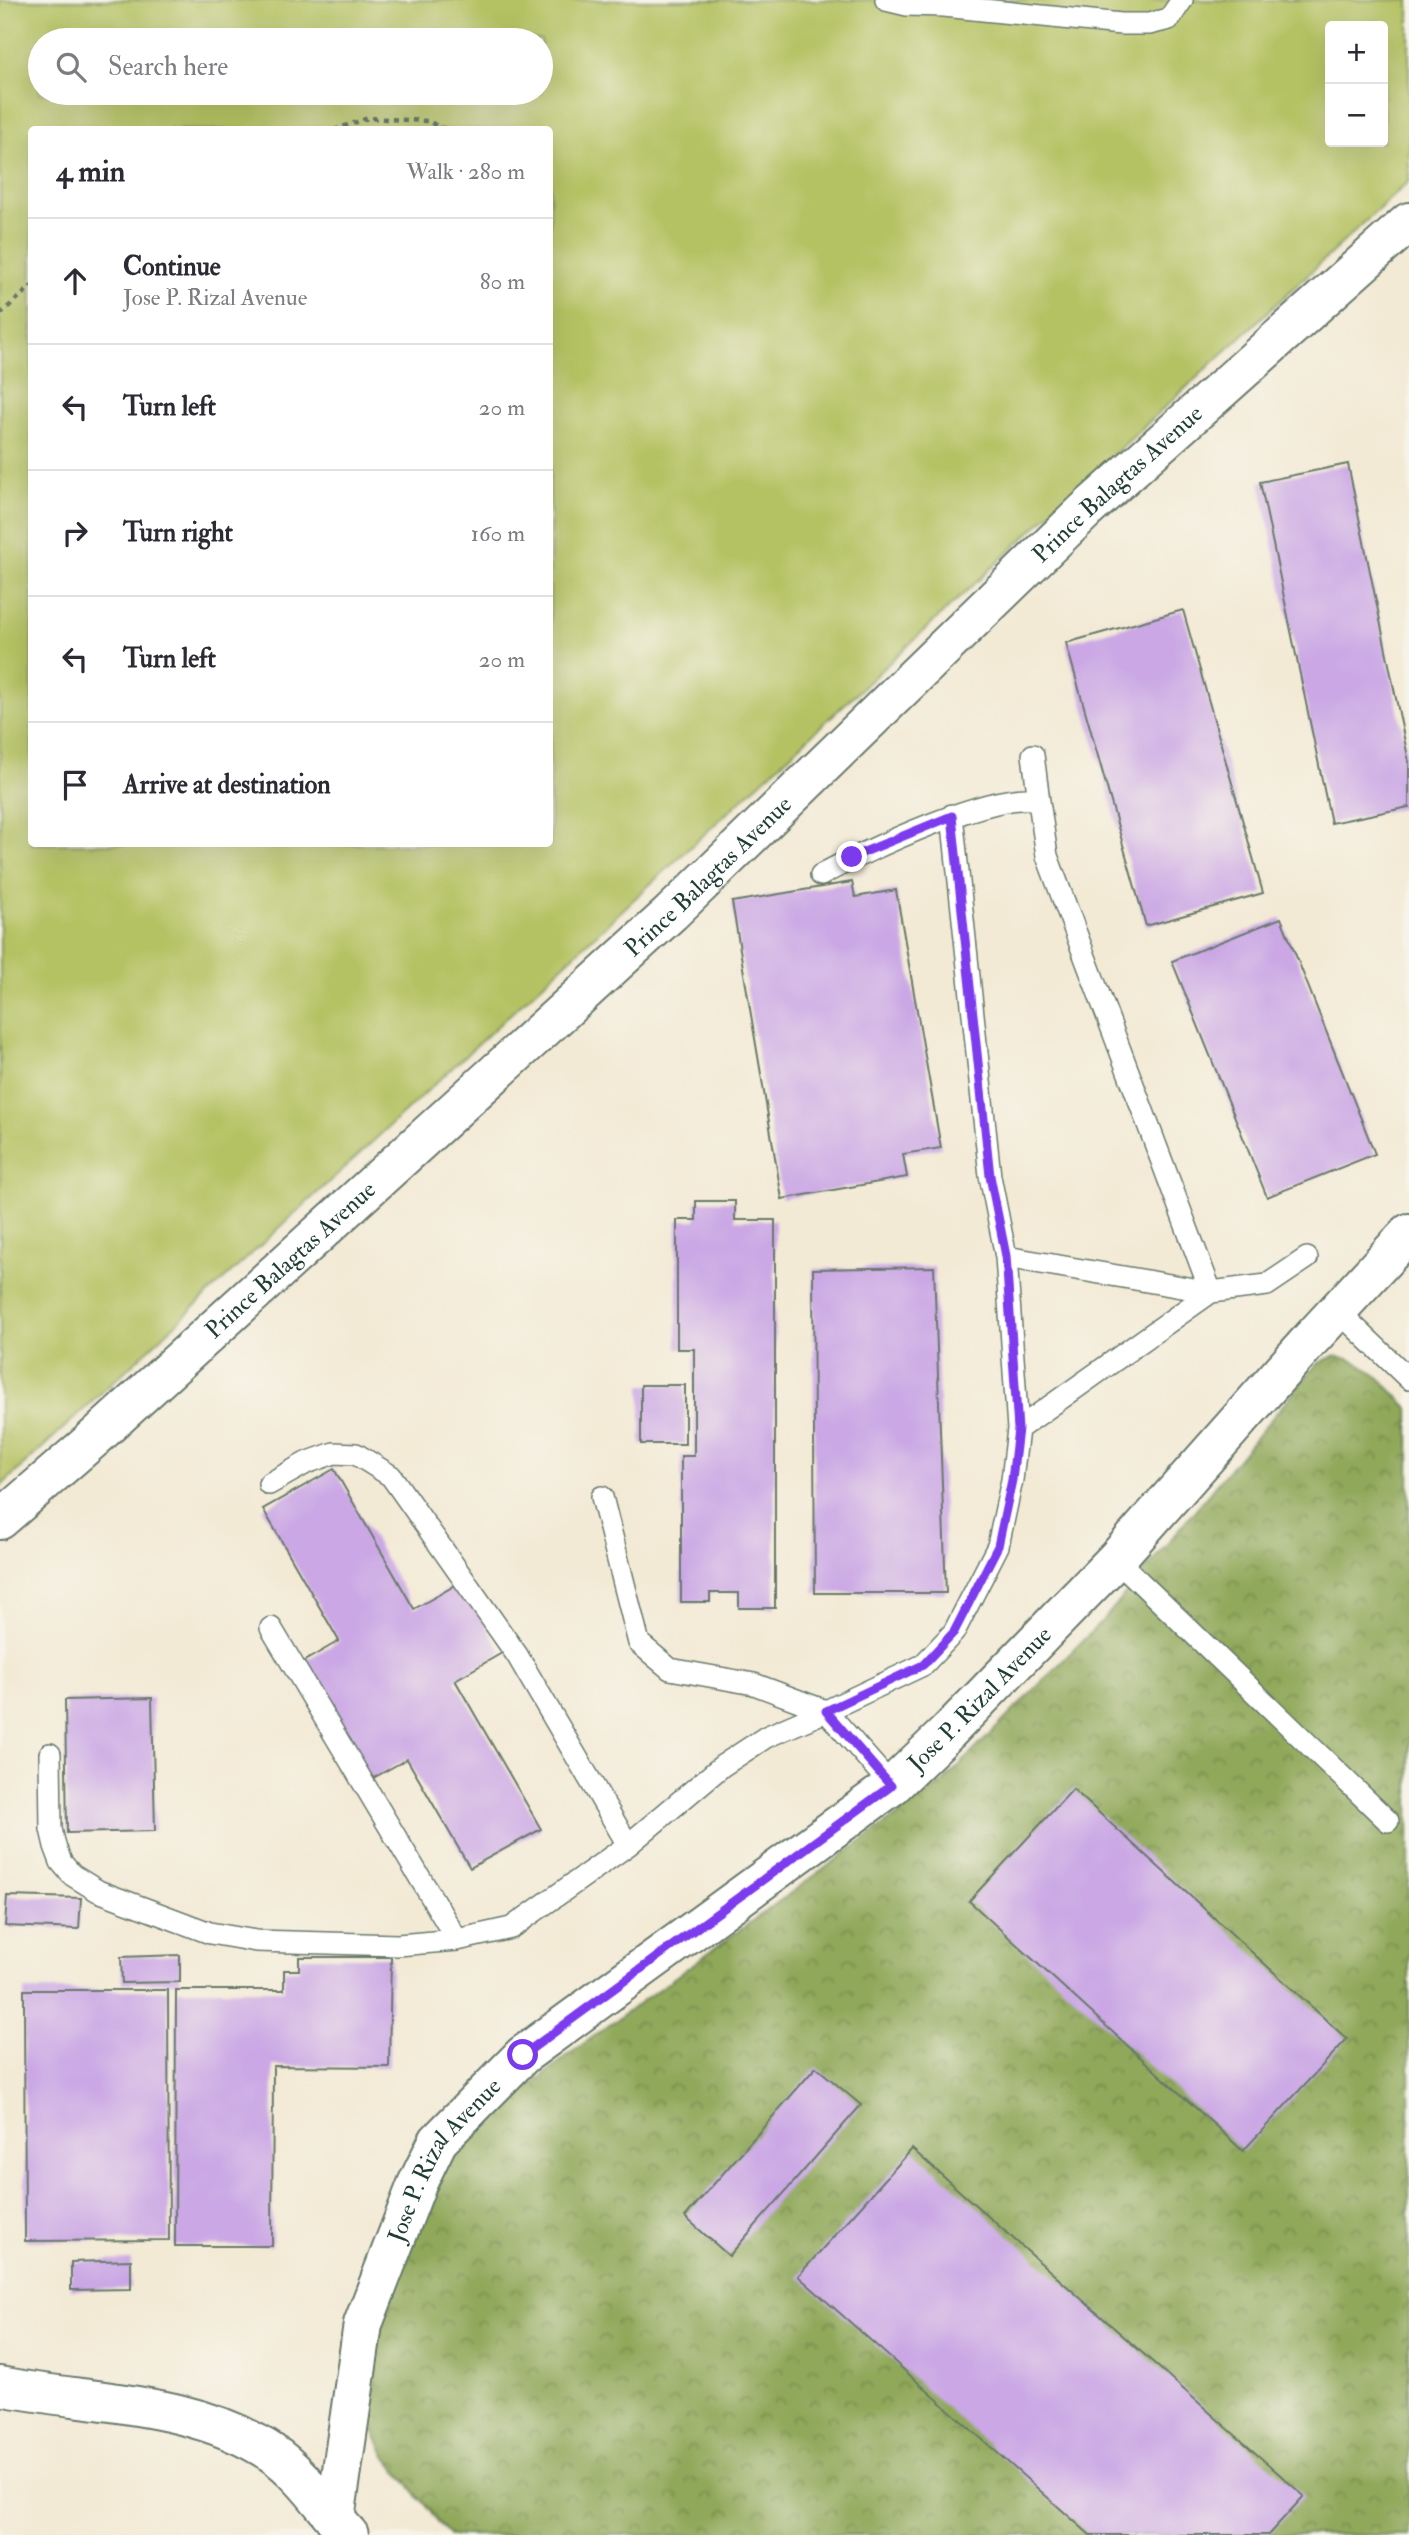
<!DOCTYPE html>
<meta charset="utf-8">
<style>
body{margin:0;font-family:"IM FELL Double Pica",serif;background:#f7f7f7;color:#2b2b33}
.controls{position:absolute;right:21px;top:21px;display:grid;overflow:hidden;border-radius:7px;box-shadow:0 7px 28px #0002}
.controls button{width:63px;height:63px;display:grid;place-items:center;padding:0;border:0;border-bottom:2px solid #e1e1e2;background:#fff;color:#2b2b33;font:35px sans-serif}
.stop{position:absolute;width:21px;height:21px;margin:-16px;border:5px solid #7c3aed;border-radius:50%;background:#fff}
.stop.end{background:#7c3aed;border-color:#fff;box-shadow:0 2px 7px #0008}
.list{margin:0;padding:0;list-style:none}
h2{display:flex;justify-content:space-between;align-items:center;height:91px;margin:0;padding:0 28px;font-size:30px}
h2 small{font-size:23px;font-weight:400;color:#7c7c81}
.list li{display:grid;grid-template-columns:46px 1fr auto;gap:21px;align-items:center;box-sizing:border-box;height:126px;padding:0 28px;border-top:2px solid #e1e1e2}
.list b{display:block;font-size:26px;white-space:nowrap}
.list p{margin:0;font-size:23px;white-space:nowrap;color:#7c7c81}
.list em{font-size:23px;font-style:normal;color:#7c7c81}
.icon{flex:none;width:38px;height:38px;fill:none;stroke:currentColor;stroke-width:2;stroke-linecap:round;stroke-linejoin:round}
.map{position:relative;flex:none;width:1409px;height:2535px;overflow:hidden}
.search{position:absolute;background:#fff;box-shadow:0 7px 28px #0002;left:28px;top:28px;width:525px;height:77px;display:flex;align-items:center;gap:18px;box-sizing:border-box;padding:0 24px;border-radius:38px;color:#7c7c81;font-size:26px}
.panel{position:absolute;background:#fff;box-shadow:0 7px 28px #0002;left:28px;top:126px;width:525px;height:721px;border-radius:7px}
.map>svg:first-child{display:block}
.green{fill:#b5c264;stroke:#6a804c;stroke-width:2;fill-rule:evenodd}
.forest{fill:url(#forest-crowns);stroke:#587247;stroke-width:2}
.building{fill:#cba8e5}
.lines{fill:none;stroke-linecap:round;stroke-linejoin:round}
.lane-casing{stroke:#697a6c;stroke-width:24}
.street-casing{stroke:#697a6c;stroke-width:42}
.secondary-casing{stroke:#697a6c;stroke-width:42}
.path{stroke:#697a6c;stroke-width:4.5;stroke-dasharray:5 5;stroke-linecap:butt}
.lane{stroke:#fff;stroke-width:21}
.street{stroke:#fff;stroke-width:38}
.secondary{stroke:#fff;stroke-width:38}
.route{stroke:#7c3aed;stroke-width:9}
.labels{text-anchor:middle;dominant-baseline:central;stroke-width:6;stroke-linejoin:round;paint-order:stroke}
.street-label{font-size:24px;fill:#1f3d34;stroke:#f7f3e8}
</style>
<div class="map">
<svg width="1409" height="2535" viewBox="0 0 1409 2535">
<defs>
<pattern id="forest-crowns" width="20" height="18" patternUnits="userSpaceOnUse" patternTransform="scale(1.75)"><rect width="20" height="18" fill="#90a85a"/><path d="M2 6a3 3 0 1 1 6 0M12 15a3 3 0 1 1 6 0" fill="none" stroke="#758a4b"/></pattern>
</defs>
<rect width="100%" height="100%" fill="#f7f3e8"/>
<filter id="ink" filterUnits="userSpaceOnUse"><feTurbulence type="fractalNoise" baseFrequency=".0143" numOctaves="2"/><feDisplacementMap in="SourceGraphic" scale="14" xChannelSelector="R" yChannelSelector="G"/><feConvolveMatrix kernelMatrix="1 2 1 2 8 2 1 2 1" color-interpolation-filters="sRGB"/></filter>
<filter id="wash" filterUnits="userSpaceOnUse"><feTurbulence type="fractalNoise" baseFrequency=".00686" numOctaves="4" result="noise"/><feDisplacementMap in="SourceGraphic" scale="28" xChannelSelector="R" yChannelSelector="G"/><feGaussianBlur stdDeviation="1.57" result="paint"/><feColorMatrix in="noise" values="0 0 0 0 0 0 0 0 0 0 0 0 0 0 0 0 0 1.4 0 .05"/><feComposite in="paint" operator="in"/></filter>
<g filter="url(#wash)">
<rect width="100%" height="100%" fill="#f3ead5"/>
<!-- green -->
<path class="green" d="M0,0H1409V181L0,1487ZM1330,26H1383V142H1330ZM40,40H541V93H40ZM32,130H550V844H32Z"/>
<!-- forest -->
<path class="forest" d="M1334,1356C1366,1358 1388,1387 1409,1409V2535H449L387,2458L372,2429L378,2335L431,2191L457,2147L564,2058L943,1782L1106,1617L1317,1364Z"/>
<g id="blocks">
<!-- building -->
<path class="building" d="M1348,464L1409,762V807L1331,823L1260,482Z
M1183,610L1263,893L1146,926L1066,643Z
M852,882L855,897L896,890L941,1148L903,1154L907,1177L782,1199L732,902Z
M1281,918L1375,1154L1267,1197L1172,961Z
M696,1201H735V1220H775V1608H739V1593H710V1602H681V1456H694V1349H677V1220H696Z
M934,1267L946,1593H815L813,1269Z
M641,1385H685V1444H641Z
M334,1469L414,1609L461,1582L502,1653L455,1680L541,1829L470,1868L407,1759L368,1781L301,1663L339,1641L263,1509Z
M152,1698L155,1831L67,1833L65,1700Z
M1073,1789L1347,2039L1243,2151L969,1901Z
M7,1896L81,1898L79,1929L5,1926Z
M180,1955V1982L122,1983L121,1957Z
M299,1957H391L389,2067L273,2066L272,2246H175L176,1990H284V1970H299Z
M24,1990H168L169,2240L25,2241Z
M816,2067L861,2105L729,2256L685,2217Z
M912,2149L1304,2496L1268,2535H1090L798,2276Z
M131,2260V2289L71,2290V2262Z"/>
</g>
</g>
<g filter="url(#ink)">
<use href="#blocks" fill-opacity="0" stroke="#697a6c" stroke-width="2"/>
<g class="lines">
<defs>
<path id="lane" d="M886,0L907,5L944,6L1121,24H1149L1169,19L1182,0
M1033,755L1039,801
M821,875C859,854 1002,786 1039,801L1047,856L1211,1292L1267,1285L1307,1258
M1006,1257L1211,1292L1018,1429
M1337,1310L1409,1379
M269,1484L306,1463L334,1453L356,1454L391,1476L517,1655L628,1845
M602,1497L639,1643L670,1669L754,1684L826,1711L923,1665L954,1632L998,1546L1012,1480L1018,1429L1006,1257L990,1176L952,815
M1116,1559L1388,1821
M271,1628L457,1940
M50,1754L51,1829L55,1846L61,1862L72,1875L98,1891L210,1933L256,1941L398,1945L457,1940L511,1928L628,1845L722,1766L766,1737L826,1711L892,1786"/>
<g id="street">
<path id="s1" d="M335,2519L363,2324L417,2184L438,2141L523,2055L892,1786L948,1732L1116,1559L1309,1341L1409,1233"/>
</g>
<g id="secondary">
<path id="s2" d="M0,1520L90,1442L671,913L1085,511L1409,222"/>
<path d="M0,2386C91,2404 192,2400 272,2453C303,2474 324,2508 349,2535"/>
</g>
</defs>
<!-- lane casing -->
<use href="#lane" class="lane-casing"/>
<!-- street casing -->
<use href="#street" class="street-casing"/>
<!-- secondary casing -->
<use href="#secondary" class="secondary-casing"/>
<!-- path -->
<path class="path" d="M334,130L368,118L428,121L445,130
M0,314L32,286"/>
<!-- lane -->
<use href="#lane" class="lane"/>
<!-- street -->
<use href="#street" class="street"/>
<!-- secondary -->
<use href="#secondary" class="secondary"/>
</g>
</g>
<g class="lines" filter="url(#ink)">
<!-- route -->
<path class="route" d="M523,2055L891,1786L826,1711L923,1665L954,1632L998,1546L1012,1480L1018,1429L1006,1256L990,1176L952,816L852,857"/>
</g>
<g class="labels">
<!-- street labels -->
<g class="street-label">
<text stroke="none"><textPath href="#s2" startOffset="1524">Prince Balagtas Avenue</textPath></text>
<text stroke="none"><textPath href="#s2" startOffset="957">Prince Balagtas Avenue</textPath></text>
<text stroke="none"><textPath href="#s2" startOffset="390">Prince Balagtas Avenue</textPath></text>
<text stroke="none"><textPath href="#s1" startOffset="1096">Jose P. Rizal Avenue</textPath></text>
<text stroke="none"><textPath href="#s1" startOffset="382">Jose P. Rizal Avenue</textPath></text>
</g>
</g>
</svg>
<div class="controls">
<button>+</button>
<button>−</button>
</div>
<div class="stop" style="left:523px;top:2055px"></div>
<div class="stop end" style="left:852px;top:857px"></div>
<div class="search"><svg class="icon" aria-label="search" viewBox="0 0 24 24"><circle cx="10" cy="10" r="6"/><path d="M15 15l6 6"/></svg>Search here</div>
<section class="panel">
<h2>4 min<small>Walk · 280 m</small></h2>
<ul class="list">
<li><svg class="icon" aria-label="ahead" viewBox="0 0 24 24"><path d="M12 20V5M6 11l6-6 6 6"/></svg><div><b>Continue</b><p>Jose P. Rizal Avenue</p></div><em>80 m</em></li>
<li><svg class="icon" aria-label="left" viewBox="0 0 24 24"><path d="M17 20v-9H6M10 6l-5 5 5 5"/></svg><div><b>Turn left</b></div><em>20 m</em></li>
<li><svg class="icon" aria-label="right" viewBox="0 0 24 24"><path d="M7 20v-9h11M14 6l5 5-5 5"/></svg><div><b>Turn right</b></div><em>160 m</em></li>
<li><svg class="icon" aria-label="left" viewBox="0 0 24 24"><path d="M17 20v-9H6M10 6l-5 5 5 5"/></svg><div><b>Turn left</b></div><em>20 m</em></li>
<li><svg class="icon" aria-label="arrive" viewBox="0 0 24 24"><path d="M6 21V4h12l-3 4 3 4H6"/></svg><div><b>Arrive at destination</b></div></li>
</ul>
</section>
</div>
